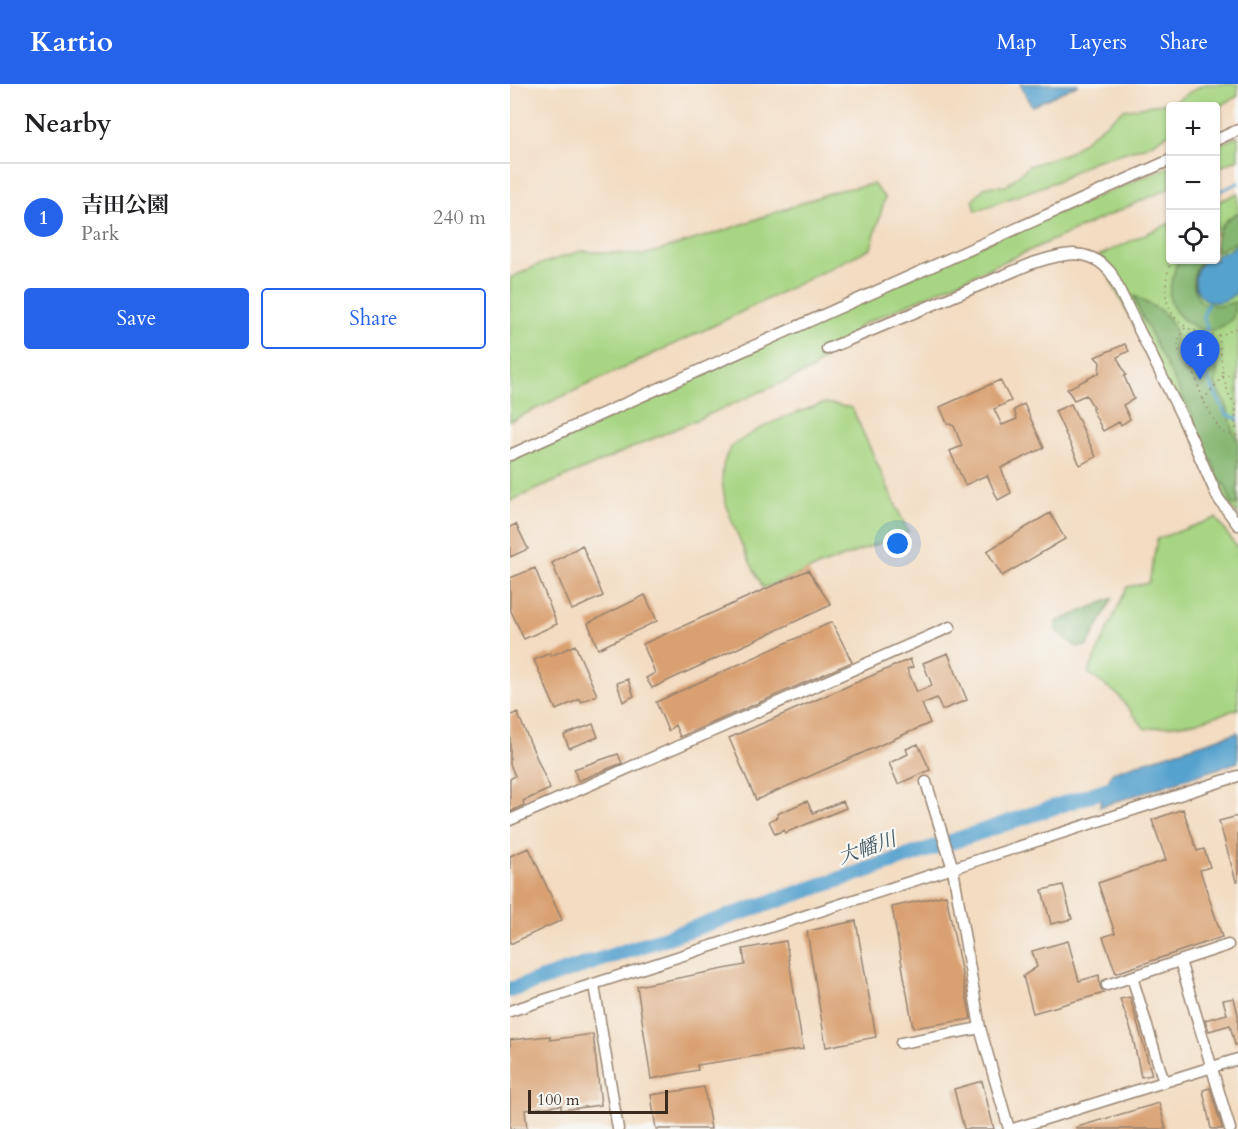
<!DOCTYPE html>
<meta charset="utf-8">
<style>
body{margin:0;font-family:Cardo,"Noto Serif JP",serif;background:#f2f2f2;color:#202124}
.controls{position:absolute;right:18px;top:18px;display:grid;overflow:hidden;border-radius:6px;box-shadow:0 2px 4px #0004}
.controls button{width:54px;height:54px;display:grid;place-items:center;padding:0;border:0;border-bottom:2px solid #e0e0e0;background:#fff;color:#202124;font:30px sans-serif}
.scale{position:absolute;left:18px;bottom:15px;width:140px;box-sizing:border-box;padding-left:6px;border:3px solid #3b2a1e;border-top:0;font-size:16px;line-height:21px;white-space:nowrap;color:#3b2a1e;-webkit-text-stroke:4px #f6f6f2;paint-order:stroke}
.you{position:absolute;left:388px;top:460px;width:21px;height:21px;margin:-15px;border:4px solid #fff;border-radius:50%;background:#1a73e8;box-shadow:0 0 0 9px #1a73e833}
.badge{display:grid;place-items:center;width:39px;height:39px;border-radius:50%;background:#2563eb;color:#fff;font-size:20px;font-weight:700}
.pin{position:absolute;translate:-50% -50px;filter:drop-shadow(0 2px 3px #0008)}
.pin::after{content:'';position:absolute;top:32px;width:21px;height:18px;background:inherit;clip-path:polygon(0 0,100% 0,50% 100%)}
.list{margin:0;padding:0;list-style:none}
h2{display:flex;justify-content:space-between;align-items:center;height:78px;margin:0;padding:0 24px;font-size:26px}
h2 small{font-size:20px;font-weight:400;color:#757577}
.list li{display:grid;grid-template-columns:39px 1fr auto;gap:18px;align-items:center;box-sizing:border-box;height:108px;padding:0 24px;border-top:2px solid #e0e0e0}
.list b{display:block;font-size:22px;white-space:nowrap}
.list p{margin:0;font-size:20px;white-space:nowrap;color:#757577}
.list em{font-size:20px;font-style:normal;color:#757577}
.actions{display:flex;gap:12px;padding:18px 24px}
.actions a{flex:1;padding:14px 0;border:2px solid #2563eb;border-radius:6px;text-align:center;font-size:21px;color:#2563eb}
.actions .main{background:#2563eb;color:#fff}
.icon{flex:none;width:33px;height:33px;fill:none;stroke:currentColor;stroke-width:2;stroke-linecap:round;stroke-linejoin:round}
.map{position:relative;flex:none;width:728px;height:1045px;overflow:hidden}
header{display:flex;align-items:center;gap:36px;box-sizing:border-box;height:84px;padding:0 30px;background:#2563eb;color:#fff}
header strong{font-size:28px}
nav{display:flex;gap:33px;margin-inline-start:auto;font-size:21px}
main{display:flex}
aside{flex:1;background:#fff}
.map>svg:first-child{display:block}
.green{fill:#a7d583;stroke:#718050;stroke-width:1.5}
.forest{fill:#85b671;stroke:#607048;stroke-width:1.5}
.water{fill:#56a2ce;stroke:#486676;stroke-width:1.5}
.lines{fill:none;stroke-linecap:round;stroke-linejoin:round}
.stream{stroke:#56a2ce;stroke-width:3}
.river{stroke:#56a2ce;stroke-width:16}
.building{fill:#d9a172}
.minor-casing{stroke:#978370;stroke-width:13}
.path{stroke:#978370;stroke-width:1.5;stroke-dasharray:1.5 4.5;stroke-linecap:butt}
.minor{stroke:#fff;stroke-width:10}
.labels{text-anchor:middle;dominant-baseline:central;stroke-width:4.5;stroke-linejoin:round;paint-order:stroke}
.water-label{font-size:20px;font-style:italic;fill:#465a64;stroke:#f6f6f2}
</style>
<header>
<strong>Kartio</strong>
<nav><a>Map</a><a>Layers</a><a>Share</a></nav>
</header>
<main>
<aside>
<h2>Nearby<small></small></h2>
<ul class="list">
<li><span class="badge">1</span><div><b>吉田公園</b><p>Park</p></div><em>240 m</em></li>
</ul>
<div class="actions"><a class="main">Save</a><a>Share</a></div>
</aside>
<div class="map">
<svg width="728" height="1045" viewBox="0 0 728 1045">
<rect width="100%" height="100%" fill="#f6f6f2"/>
<filter id="ink" filterUnits="userSpaceOnUse"><feTurbulence type="fractalNoise" baseFrequency=".0167" numOctaves="2"/><feDisplacementMap in="SourceGraphic" scale="12" xChannelSelector="R" yChannelSelector="G"/><feConvolveMatrix kernelMatrix="1 2 1 2 8 2 1 2 1" color-interpolation-filters="sRGB"/></filter>
<filter id="wash" filterUnits="userSpaceOnUse"><feTurbulence type="fractalNoise" baseFrequency=".008" numOctaves="4" result="noise"/><feDisplacementMap in="SourceGraphic" scale="24" xChannelSelector="R" yChannelSelector="G"/><feGaussianBlur stdDeviation="1.35" result="paint"/><feColorMatrix in="noise" values="0 0 0 0 0 0 0 0 0 0 0 0 0 0 0 0 0 1.4 0 .05"/><feComposite in="paint" operator="in"/></filter>
<g filter="url(#wash)">
<rect width="100%" height="100%" fill="#f3dcc1"/>
<!-- green -->
<path class="green" d="M694,0H728V12L706,24V22H660V49L637,62L581,78L550,96L466,127L463,115L476,102H496L519,82L560,68L613,26L665,17Z
M728,52V75L706,85V62Z
M660,82V104L351,241L301,286L0,417V376L487,154Z
M363,100L375,114L361,164L205,241L0,337V194L28,181L71,167L134,171L219,145L325,107Z
M728,109V432L716,417L588,172L660,139V176H706V119Z
M315,319L342,324L398,448L253,504C237,470 195,401 220,365C222,361 227,359 231,356C257,338 285,329 315,319Z
M706,434L728,465V625L687,638L635,645L607,610L578,589L617,503L639,499L647,455Z"/>
<!-- forest -->
<path class="forest" d="M728,129V157L706,168C705,150 710,137 728,129Z
M668,176H691C681,190 681,205 692,219L710,222L725,218L723,234C717,239 711,245 703,246C687,249 664,232 660,216C657,207 665,185 668,176Z
M624,212L650,226L658,234L665,247V268L676,289L682,290L677,262L686,257L701,261C707,274 710,287 705,300L716,319L724,349L728,357V420L722,421L715,402L707,393L703,379L691,360L683,333L644,257C638,241 627,228 624,212Z
M603,514L577,562L567,563L546,547V538Z"/>
<!-- water -->
<path class="water" d="M510,0H569L522,22Z
M728,159V207C698,238 669,198 695,176H706V171L719,166Z
M728,648V678L589,723L602,688Z"/>
<g class="lines">
<!-- stream -->
<path class="stream" d="M706,109L728,99
M698,219L693,232L697,243L690,275L691,282L716,330L728,335
M692,270L696,273L699,282L696,291"/>
<!-- river -->
<path class="river" d="M0,906L616,699"/>
</g>
<g id="blocks">
<!-- building -->
<path class="building" d="M615,260L619,267L607,273L616,291L614,292L624,315L613,321L620,335L611,341L609,338L593,347L582,325L584,324L576,311L564,316L557,305L589,289L590,278L585,273Z
M490,296L501,317L484,325L492,341L507,335L504,326L514,320L534,364L491,384L501,409L488,416L477,391L455,401L440,367L452,362L444,342L437,339L430,323Z
M561,320L586,373L570,381L545,327Z
M540,429L555,455L492,492L477,467Z
M6,440L18,465L0,473V443Z
M72,461L93,512L62,526L42,479Z
M25,484L47,540L14,555L0,525V494Z
M298,486L321,521L142,604L136,594L145,589L133,560Z
M135,511L147,537L88,565L78,539Z
M322,538L342,578L170,653L165,641L158,647L146,618Z
M65,561L87,611L71,618L70,615L46,626L24,576L40,569L41,572Z
M438,569L457,616L432,626L427,614L412,620L420,639L246,716L219,654L400,575L403,583L397,585L407,608L422,601L413,579Z
M118,595L124,612L113,618L107,599Z
M7,628L40,705L13,717L14,721L0,728V695L5,692L0,680V632Z
M83,640L88,653L59,664L54,651Z
M408,660L420,686L388,700L379,679L398,670L396,665Z
M108,670L112,679L68,697L64,685Z
M297,717L303,729L333,717L336,724L275,749L274,746L265,750L259,737L268,733L267,730Z
M673,725L687,767L694,765L700,783L690,786L712,853L606,889L593,853L605,849L588,799L656,776L642,736Z
M728,732V797H726L709,737Z
M19,764L52,836L0,860V772Z
M553,801L562,835L541,840L532,806Z
M436,811L461,935L403,944L382,823Z
M346,837L366,953L316,963L297,847Z
M276,857L293,965L187,981L188,986L141,995L127,902L235,881L233,865Z
M558,857L569,897L589,891L590,903L594,909L523,929L513,892L527,883L522,867Z
M620,913L642,991L631,993L622,949L610,915Z
M724,914L728,931V961H725L720,941L699,947L695,936L717,930L713,916Z
M83,950L91,1021L51,1026V1021L15,1026L17,1045H0V956L40,952V956Z
M472,997L484,1045H454L444,1005Z
M194,1003L201,1045H146L141,1011Z
M700,1004L712,1044V1045H701L693,1006Z
M649,1019L656,1045H567V1043Z"/>
</g>
</g>
<g filter="url(#ink)">
<use href="#blocks" fill-opacity="0" stroke="#978370" stroke-width="1.5"/>
<g class="lines">
<defs>
<path id="minor" d="M706,56L728,46
M317,265L523,179C552,170 579,161 601,189L673,335L708,414L728,441
M0,371L660,76
M416,698L443,785L470,944L499,1045
M0,736L440,543
M670,877L720,1045
M622,893L654,998
M84,901L108,1045
M597,901L718,861
M0,927L728,692
M391,959L470,944
M503,1045L728,975"/>
</defs>
<!-- minor casing -->
<use href="#minor" class="minor-casing"/>
<!-- path -->
<path class="path" d="M661,176C651,206 653,237 688,248C695,250 704,252 711,251C717,249 722,246 728,243
M675,244L668,258V266L680,277L693,316L711,348L728,352
M709,251L713,292L719,311L726,322L725,343L728,348
M728,287V293
M693,316L713,292L728,290"/>
<!-- minor -->
<use href="#minor" class="minor"/>
</g>
</g>
<g class="labels">
<!-- water labels -->
<g class="water-label">
<text transform="translate(357 764) rotate(-19)">大幡川</text>
</g>
</g>
</svg>
<div class="controls">
<button>+</button>
<button>−</button>
<button><svg class="icon" aria-label="locate" viewBox="0 0 24 24"><circle cx="12" cy="12" r="6"/><path d="M12 2v4M12 18v4M2 12h4M18 12h4"/></svg></button>
</div>
<div class="scale">100 m</div>
<div class="you"></div>
<div class="pin badge" style="left:690px;top:296px">1</div>
</div>
</main>
